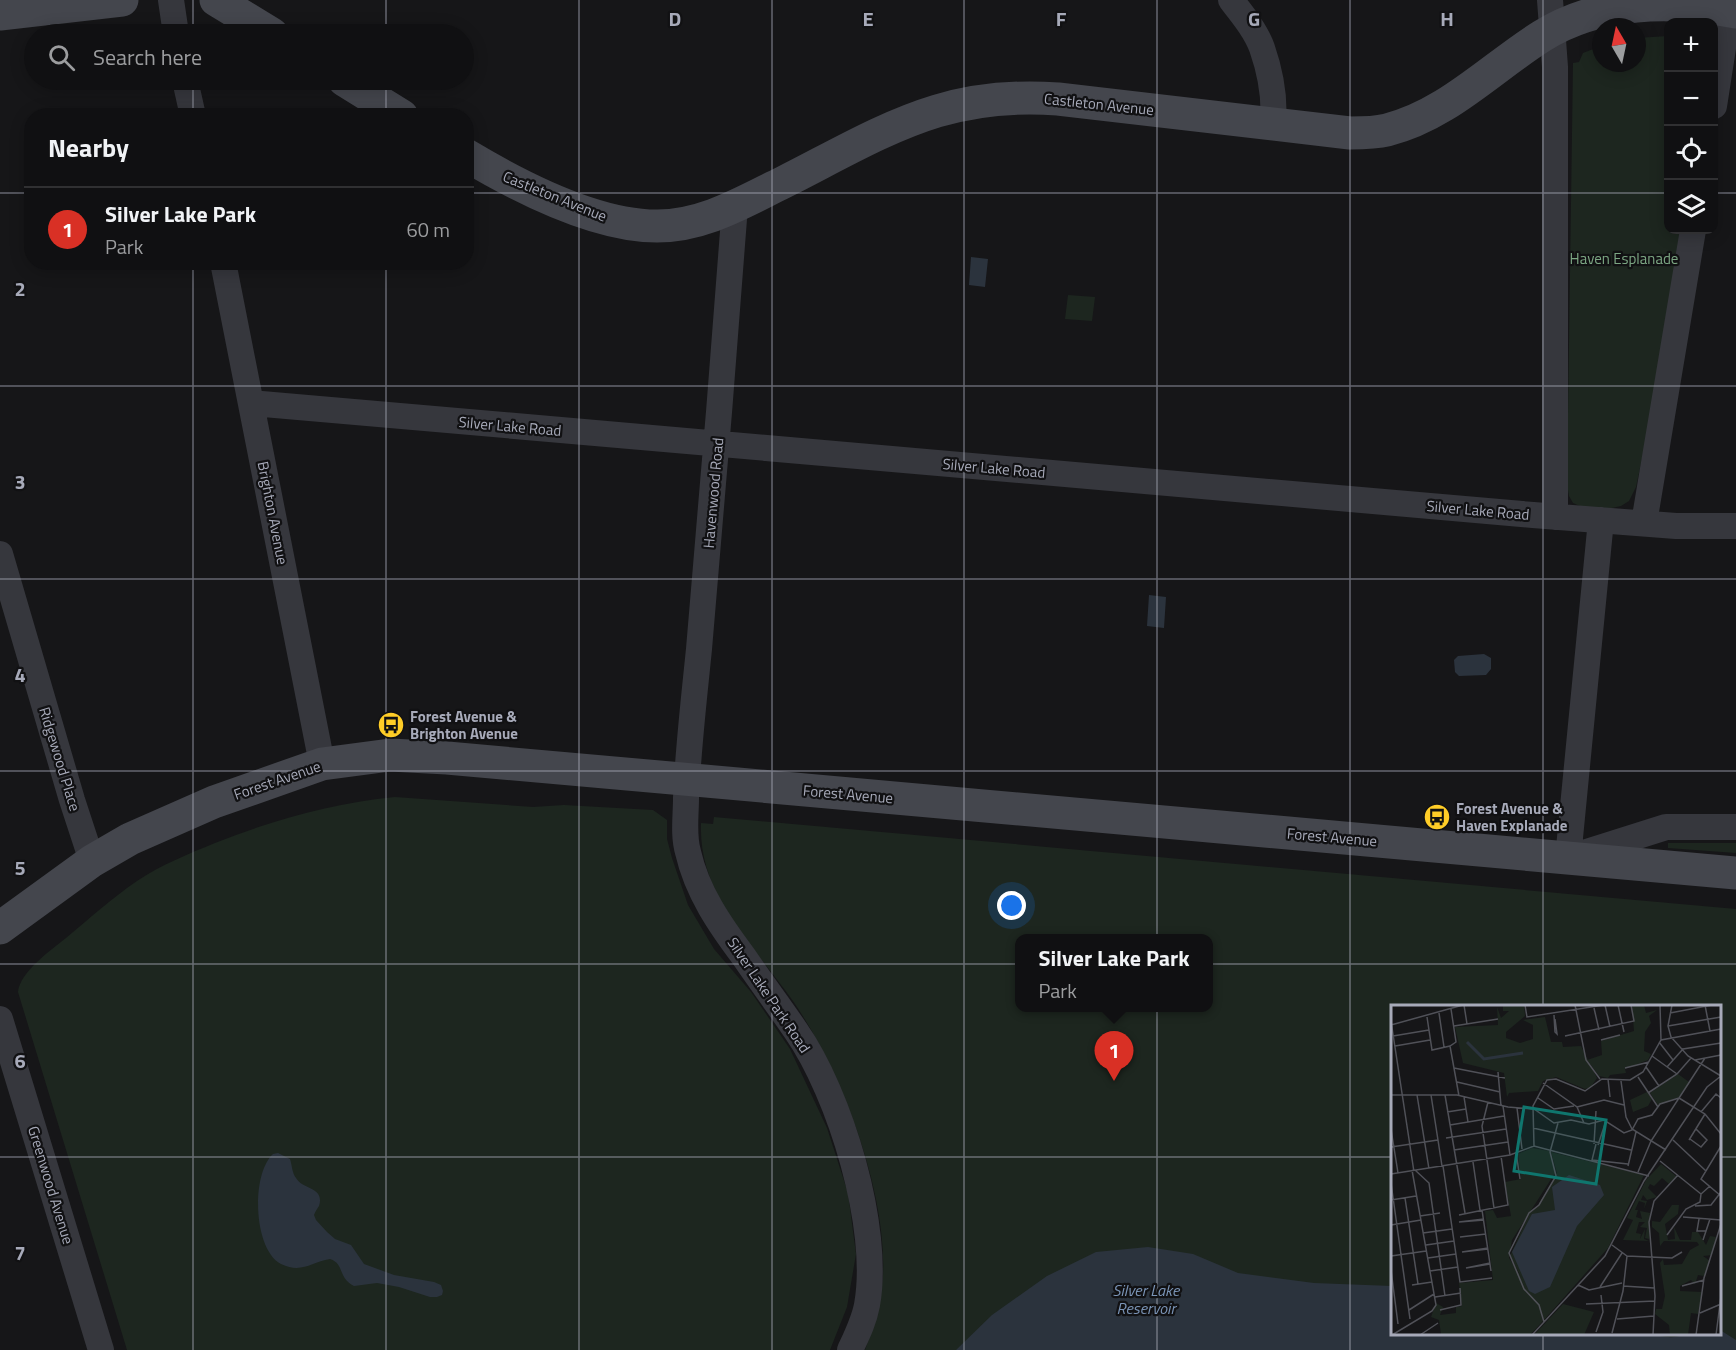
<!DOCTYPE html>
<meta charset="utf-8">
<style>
body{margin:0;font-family:"Titillium Web",sans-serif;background:#1e1e20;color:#f1f3f6}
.controls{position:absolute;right:18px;top:18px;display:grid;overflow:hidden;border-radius:12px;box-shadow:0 3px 15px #0003}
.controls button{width:54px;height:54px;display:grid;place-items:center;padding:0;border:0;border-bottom:2px solid #303032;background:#101012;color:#f1f3f6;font:30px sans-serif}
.compass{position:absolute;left:1592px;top:18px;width:54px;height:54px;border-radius:50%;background:#101012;box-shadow:0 3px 15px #0003;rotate:351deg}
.you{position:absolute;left:1012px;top:906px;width:21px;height:21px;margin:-15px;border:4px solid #fff;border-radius:50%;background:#1a73e8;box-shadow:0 0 0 9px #1a73e833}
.badge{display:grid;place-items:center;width:39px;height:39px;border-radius:50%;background:#d93025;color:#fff;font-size:20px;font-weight:700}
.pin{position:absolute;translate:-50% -50px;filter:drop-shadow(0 2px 3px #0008)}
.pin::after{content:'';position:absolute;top:32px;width:21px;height:18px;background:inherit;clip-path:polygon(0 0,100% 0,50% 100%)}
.popup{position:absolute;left:1015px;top:934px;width:198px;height:78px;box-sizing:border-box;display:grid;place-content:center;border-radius:12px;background:#101012;filter:drop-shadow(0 2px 4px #0005);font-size:20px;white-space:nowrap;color:#9c9d9f}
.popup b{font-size:22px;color:#f1f3f6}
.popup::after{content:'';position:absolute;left:50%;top:100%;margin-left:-12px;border:12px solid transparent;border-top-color:#101012}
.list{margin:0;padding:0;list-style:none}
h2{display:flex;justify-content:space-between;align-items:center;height:78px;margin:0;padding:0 24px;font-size:26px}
h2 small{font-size:20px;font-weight:400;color:#9c9d9f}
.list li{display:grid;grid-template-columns:39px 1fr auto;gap:18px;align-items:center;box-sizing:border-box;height:84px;padding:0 24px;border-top:2px solid #303032}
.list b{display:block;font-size:22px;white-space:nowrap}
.list p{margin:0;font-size:20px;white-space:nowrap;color:#9c9d9f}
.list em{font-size:20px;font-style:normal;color:#9c9d9f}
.icon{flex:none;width:33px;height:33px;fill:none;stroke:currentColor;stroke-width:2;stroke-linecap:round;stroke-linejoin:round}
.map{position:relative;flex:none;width:1736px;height:1350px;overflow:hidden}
.search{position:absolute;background:#101012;box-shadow:0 3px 15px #0003;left:24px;top:24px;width:450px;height:66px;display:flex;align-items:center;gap:15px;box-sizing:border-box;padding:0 21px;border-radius:33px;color:#9c9d9f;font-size:22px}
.panel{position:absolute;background:#101012;box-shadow:0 3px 15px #0003;left:24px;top:108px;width:450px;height:162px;border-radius:24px}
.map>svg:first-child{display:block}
.green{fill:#1d261f;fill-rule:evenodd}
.water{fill:#2b333d}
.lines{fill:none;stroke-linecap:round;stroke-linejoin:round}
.street{stroke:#36373d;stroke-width:26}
.secondary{stroke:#44464d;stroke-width:33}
.grid{fill:none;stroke:#a7aab9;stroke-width:1.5;stroke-opacity:0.55}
.labels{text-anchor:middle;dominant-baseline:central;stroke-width:4.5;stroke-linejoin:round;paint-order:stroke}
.street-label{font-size:15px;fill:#a7aab9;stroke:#111113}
.park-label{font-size:15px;fill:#7ca683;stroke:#111113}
.poi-label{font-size:15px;font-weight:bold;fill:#a7aab9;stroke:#111113;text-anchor:start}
.water-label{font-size:16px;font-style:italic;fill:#7b95b7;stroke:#111113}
.inset-river{fill:none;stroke:#2b333d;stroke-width:3}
.inset-road{fill:none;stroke:#505158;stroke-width:1.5}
.view{fill:#0f766e;fill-opacity:0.15;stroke:#0f766e;stroke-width:3}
.inset-edge{fill:none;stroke:#a7aab9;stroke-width:3}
.grid-label{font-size:20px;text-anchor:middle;font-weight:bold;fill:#a7aab9;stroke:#111113;stroke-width:4.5;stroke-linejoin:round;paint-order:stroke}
</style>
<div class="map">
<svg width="1736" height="1350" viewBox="0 0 1736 1350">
<rect width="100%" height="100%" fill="#161618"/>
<!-- green -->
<path class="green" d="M1668,36V230H1682L1647,435L1636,487L1629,501L1621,506L1612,508H1593L1580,506L1573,503L1569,496L1567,484L1573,63L1579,62L1583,53L1601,46V63H1637V38Z
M1068,295L1095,297L1092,321L1065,319Z
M395,797L533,807L564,805L653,810L667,820V839L672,858L688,905L714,949L751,992L790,1049L827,1128L848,1193L856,1254L847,1307L830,1350H127L18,992C20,972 51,950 66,938C89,919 112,898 137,881C161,865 188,854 215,843C273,820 333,803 395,797Z
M714,817L1736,909V1350H865C874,1326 881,1301 883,1275C887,1189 841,1071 793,1001C754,946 698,896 701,823L713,824ZM1020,938H1208V1008H1020ZM1392,1006H1720V1334H1392Z
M1668,843H1736V853L1668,848Z"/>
<!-- water -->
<path class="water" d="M971,257L988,259L985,287L969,285Z
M1149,595L1166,597L1164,628L1147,626Z
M1484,654L1491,658V669L1486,675L1459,676L1455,672L1454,660L1458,656Z
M278,1153L290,1159C292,1165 292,1173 296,1178C303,1190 325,1187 319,1206C317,1209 315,1212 314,1215L316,1220L327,1232L335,1239L351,1245L364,1264L394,1275L434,1282L441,1285L443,1291L442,1295L437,1297H430L399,1287L377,1283L354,1286C337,1277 345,1264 330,1259C311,1262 302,1274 281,1264C253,1249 251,1174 273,1154Z
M1148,1247L1193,1254L1238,1273L1314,1283L1392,1286V1334H1650C1661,1336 1673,1340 1684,1334H1720V1330L1736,1340V1350H956L992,1315L1047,1276L1096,1252Z"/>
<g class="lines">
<!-- street -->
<path class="street" d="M171,0L176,34
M1231,0C1242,14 1256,31 1262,48C1270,71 1275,99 1273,123
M1550,0L1555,67V517
M185,80L193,116
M1714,106L1723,48L1724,8
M735,206C724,354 712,501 699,649C694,699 688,749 686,798C686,816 683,835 688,852C697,892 720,925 744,957C761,982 779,1006 796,1031C840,1094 881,1228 867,1305C864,1321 857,1335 850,1350
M223,262L322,764
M252,403L1533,515L1676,526H1736
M1601,520L1568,858L1666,827H1736
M1644,523L1693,230
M0,554L72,800L92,861
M0,1019L101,1350"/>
<!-- secondary -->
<path class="secondary" d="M216,0L272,34
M0,14L122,0
M344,80L402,116
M466,155C518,186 596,226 657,226C704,226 743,202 784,182C834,157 884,127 937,111C977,99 1017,96 1058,99L1350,133C1363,133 1375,133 1387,130C1447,115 1491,68 1542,36C1599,0 1672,0 1736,12
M0,928L92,861L130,839L214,802L322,764L390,755L447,758L1736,873"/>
</g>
<!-- grid -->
<path class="grid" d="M193,0V34M386,0V34M579,0V1350M772,0V1350M964,0V1350M1157,0V1350M1350,0V1350M1543,0V1006M193,80V116M386,80V116M0,193H32M466,193H1668M1714,193H1736M193,262V1350M386,262V1350M0,386H1736M0,579H1736M0,771H1736M0,964H1736M0,1157H1392M1720,1157H1736M1543,1334V1350"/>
<!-- icons -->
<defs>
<symbol id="bus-disc" viewBox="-11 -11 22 22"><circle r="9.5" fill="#ffcd27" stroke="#111113"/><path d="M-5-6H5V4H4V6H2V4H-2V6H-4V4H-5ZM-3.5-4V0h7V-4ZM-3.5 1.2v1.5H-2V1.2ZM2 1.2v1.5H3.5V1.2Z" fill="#111"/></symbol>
</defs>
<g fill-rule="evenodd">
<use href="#bus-disc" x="376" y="710" width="30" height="30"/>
<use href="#bus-disc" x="1422" y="802" width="30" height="30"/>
</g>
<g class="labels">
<!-- street labels -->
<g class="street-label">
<text transform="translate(1099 104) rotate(6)">Castleton Avenue</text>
<text transform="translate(555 196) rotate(22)">Castleton Avenue</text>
<text transform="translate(510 426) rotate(5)">Silver Lake Road</text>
<text transform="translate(994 468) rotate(5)">Silver Lake Road</text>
<text transform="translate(713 493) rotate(-85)">Havenwood Road</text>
<text transform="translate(1478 510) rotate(5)">Silver Lake Road</text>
<text transform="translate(273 513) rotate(79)">Brighton Avenue</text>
<text transform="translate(60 759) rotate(73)">Ridgewood Place</text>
<text transform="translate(277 780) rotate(-19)">Forest Avenue</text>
<text transform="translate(848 794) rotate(5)">Forest Avenue</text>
<text transform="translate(1332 837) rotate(5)">Forest Avenue</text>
<text transform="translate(769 995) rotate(56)">Silver Lake Park Road</text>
<text transform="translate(51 1185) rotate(73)">Greenwood Avenue</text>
</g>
<!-- park labels -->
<g class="park-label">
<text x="1624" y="258">Haven Esplanade</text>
</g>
<!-- poi labels -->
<g class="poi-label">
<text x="410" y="716">Forest Avenue &amp;<tspan x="410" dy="17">Brighton Avenue</tspan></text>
<text x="1456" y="808">Forest Avenue &amp;<tspan x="1456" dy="17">Haven Explanade</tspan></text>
</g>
<!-- water labels -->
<g class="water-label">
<text x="1146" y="1290">Silver Lake<tspan x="1146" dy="18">Reservoir</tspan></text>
</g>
</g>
<!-- overview -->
<g transform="translate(1391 1005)">
<rect width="330" height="330" fill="#161618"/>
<path d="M112,0H133L134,11L115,27V33L129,38L142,34V20L132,15L154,12L160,37H171L172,42L190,41L206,73L200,82L194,84L165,72L152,76L147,86L118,88L116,92L113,68L72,58L64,22L107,20L106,2L110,13L118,6H112ZM241,0H253L255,8L266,5L258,11L260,18L254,27L253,46L260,49L257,55L234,64L235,68L219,70L217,73L208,71L196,55L211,50L210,36L243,26ZM287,69L298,77L288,92L267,100L259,88ZM256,87L261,94L257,101L242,107L239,95ZM141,143L158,146L164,168L121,235L118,253L147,298L152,316L139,330H44L50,329L48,315L40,312L45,298L52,302L49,310L65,308V302L71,301L68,278L102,275L94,206L102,205L106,213L120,211L114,177L130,174L127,149ZM160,147L253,170L217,243L153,315L119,251L139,207L146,202L166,168ZM270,159L285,171L278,179L271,173L263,181L259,179L257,183L266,192L256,195L252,190L250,195L256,196L253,204L254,198L248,196L244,205H247L245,212L251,214L249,206L259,208L258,234L254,233L256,223L249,222L254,217H248L245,228L250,229L251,224L249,234L254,224L253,234L258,236L232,235L242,215L236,213L255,175ZM281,200H288L287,209L274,219L277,235L284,234L283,222L289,235H300L301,227H307L315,240L319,231L325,232L321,250L312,251L319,256L313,271L307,270L304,279L300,275L289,281V286L311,287L307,309L300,308L297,330H279L278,320L264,309L265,304H271L274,291L269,258L272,254L273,260L291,259L299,245L308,240L306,237L273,236L269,241L268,228L261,222V216L269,217ZM172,299L203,307L193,330H143Z" fill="#1d261f"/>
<path d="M178,170L209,180L213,190L186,221L159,282L144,289L138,286L121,247L141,209L164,205L161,182Z" fill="#2b333d"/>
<path class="inset-river" d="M76,37L93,54L132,48"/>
<path class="inset-road" d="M73,0L76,19M134,0L136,12L213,0M184,0L195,55L209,74M214,0L219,22M227,0L233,27M269,0L270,35M281,0L277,21L280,32L297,51L330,71M314,0L319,26M203,3L208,25M48,8L53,42M279,8L321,0M163,10L164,27L166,29L164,14M36,12L41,45L59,41L65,37L60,4M0,16L23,167M0,20L72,0M63,21L107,14M277,21L330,12M2,31L38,25M174,31L243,16L240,0M210,35L229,30M268,37L282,55M4,41L39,35M59,41L68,91M261,51L286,69M304,55L330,50M255,62L268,81M276,62L292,44L330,38M63,63L114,73M234,63L258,57M107,67L110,101M247,72L267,102M217,74L219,92M230,76L235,112L241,124L275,145M66,77L109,87M152,78L186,102L193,118M257,88L286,69L300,53M0,90H66L117,102L143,104L163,118L180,115L198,119L213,115L233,128L241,125L247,114L261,110L269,99L288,93M26,90L38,164M40,90L51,161M54,90L74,208M73,92L77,117M147,93L163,104L183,101M288,93L314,109L330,129M97,97L91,121L103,203M112,101L119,150M186,102L213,95L233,100M126,103L131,144M56,107L75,104M310,107L325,89L330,93M59,120L113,111M142,123L240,145M0,124L7,168M55,133L115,124M299,134L310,142L316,135L305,124M282,135L315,166M298,135L314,109M203,139L205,106M205,139L201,155L237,159M207,140L215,116M143,141L142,101L156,75L165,74L194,86L211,74L239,75L252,67L270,35L330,24M330,141L310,174L330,191M0,142L47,135M63,145L117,137M125,147L129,174M269,156L310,189M82,157L89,205M52,161L69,277L101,273M237,161L245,127M24,165L38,178L54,291M247,167L260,136L314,53M0,169L119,150L143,141L258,171M0,178L19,314M14,193L27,279M0,195L25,191M304,201L320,200L330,187M91,205L100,266M68,210L117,200L110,151M29,211L49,208M292,212L330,215M93,214L68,217L93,215M308,214L306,226H315M0,220L30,215M32,228L61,224M276,230L295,204L309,197L310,189L319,181M69,232L95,229M312,235L319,214M35,240L63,236M221,240L236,251L281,253L291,247M97,243L71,247L97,244M0,251L35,246M37,253L65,249M99,258L75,263L99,259M0,265L7,319M39,266L67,262M21,280L41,277M187,280L198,285L231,278M232,281L263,283M291,281L313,275M209,282L231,248M44,292L70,288M195,299L264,296M18,305L43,289M49,305L70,300L69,283M309,308L330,299M226,314L263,311M153,317L148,300L133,284L118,248L138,208L148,200L165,171L159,147L167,118M205,327L212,307L210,290M221,328L232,286L236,251M1,330L41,306L45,300L21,165M29,330L47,318M141,330L214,251L253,176L316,82L330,71M262,330L264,291L258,217L263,196L287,170M305,330L313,273L330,219M325,330L330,291"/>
<path class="view" d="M133,102L215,115L205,179L123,166Z"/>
<rect width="330" height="330" class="inset-edge"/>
</g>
<g class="grid-label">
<text x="675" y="26">D</text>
<text x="868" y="26">E</text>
<text x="1061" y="26">F</text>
<text x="1254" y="26">G</text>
<text x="1447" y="26">H</text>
<text x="20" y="296">2</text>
<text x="20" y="489">3</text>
<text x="20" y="682">4</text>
<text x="20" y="875">5</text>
<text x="20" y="1068">6</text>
<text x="20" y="1260">7</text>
</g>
</svg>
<div class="controls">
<button>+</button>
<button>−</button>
<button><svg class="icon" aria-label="locate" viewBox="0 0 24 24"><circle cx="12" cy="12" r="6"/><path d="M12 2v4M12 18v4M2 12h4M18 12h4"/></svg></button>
<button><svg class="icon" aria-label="layers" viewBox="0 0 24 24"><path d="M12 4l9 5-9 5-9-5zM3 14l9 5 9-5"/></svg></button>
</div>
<svg class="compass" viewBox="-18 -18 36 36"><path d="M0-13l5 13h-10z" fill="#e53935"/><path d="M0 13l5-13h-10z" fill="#9c9d9f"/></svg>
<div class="you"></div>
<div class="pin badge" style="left:1114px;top:1081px">1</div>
<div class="popup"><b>Silver Lake Park</b>Park</div>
<div class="search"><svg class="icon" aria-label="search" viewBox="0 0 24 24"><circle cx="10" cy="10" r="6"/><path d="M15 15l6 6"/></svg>Search here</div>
<section class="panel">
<h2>Nearby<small></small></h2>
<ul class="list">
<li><span class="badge">1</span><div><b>Silver Lake Park</b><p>Park</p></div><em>60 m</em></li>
</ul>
</section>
</div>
